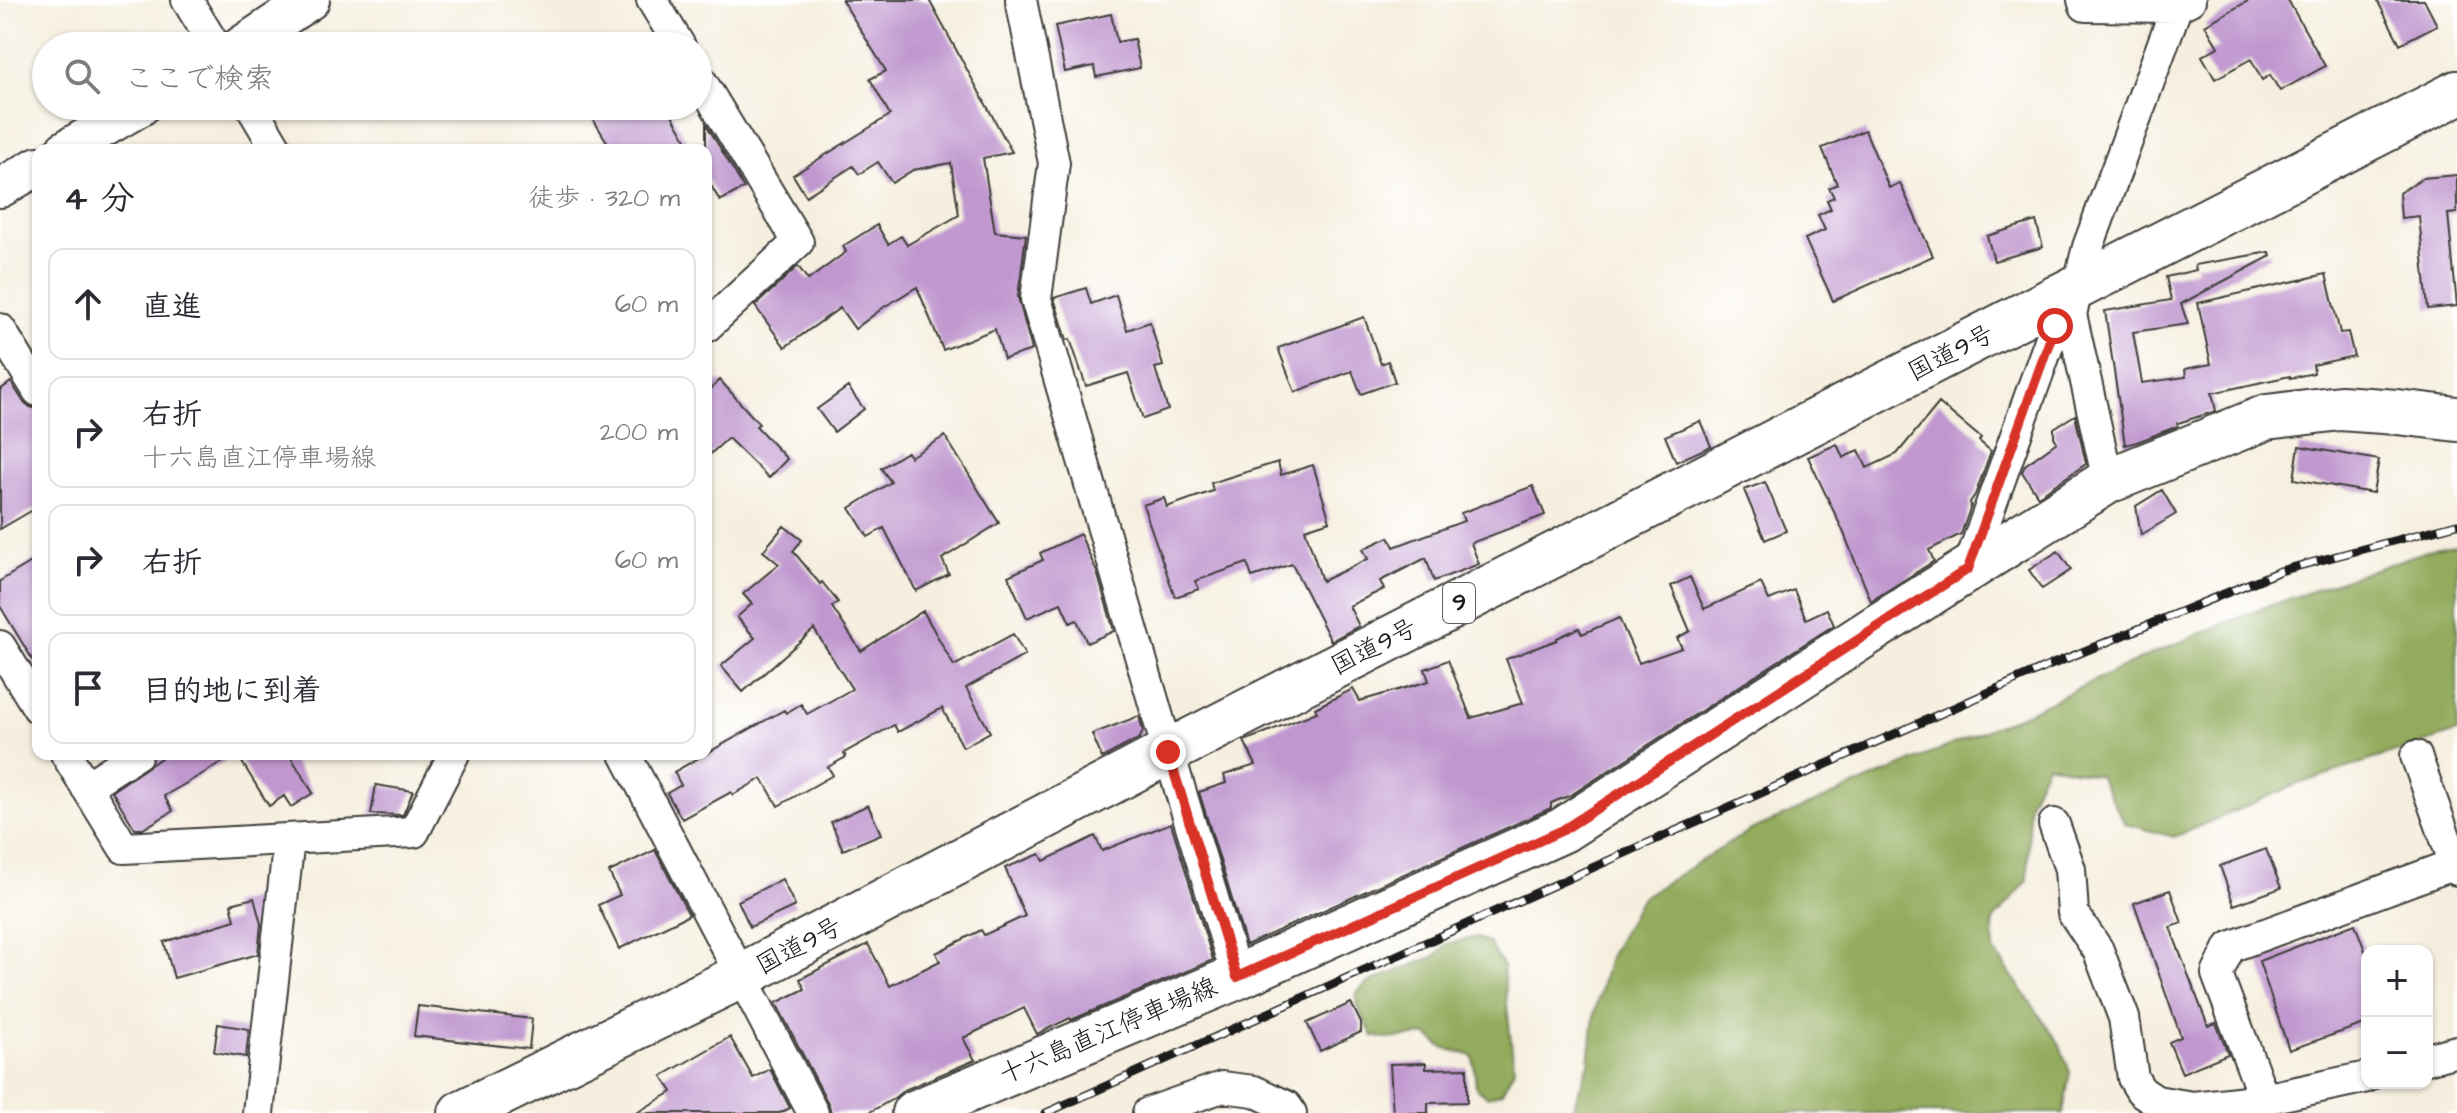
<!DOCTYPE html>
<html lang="ja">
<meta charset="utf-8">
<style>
body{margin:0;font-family:"Architects Daughter","Klee One",sans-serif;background:#f7f7f7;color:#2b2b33}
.controls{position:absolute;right:24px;bottom:24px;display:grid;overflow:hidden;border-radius:16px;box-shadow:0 2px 6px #0004}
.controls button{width:72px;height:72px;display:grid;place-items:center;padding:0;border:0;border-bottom:2px solid #e1e1e2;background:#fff;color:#2b2b33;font:40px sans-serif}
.stop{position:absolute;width:24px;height:24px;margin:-18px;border:6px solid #d93025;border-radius:50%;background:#fff}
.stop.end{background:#d93025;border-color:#fff;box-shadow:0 2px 8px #0008}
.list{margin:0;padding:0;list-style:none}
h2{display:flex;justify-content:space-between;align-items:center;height:104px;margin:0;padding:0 32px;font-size:34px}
h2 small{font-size:26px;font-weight:400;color:#7c7c81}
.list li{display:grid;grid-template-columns:52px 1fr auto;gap:24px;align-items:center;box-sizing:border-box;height:112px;margin:0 16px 16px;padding:0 16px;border:2px solid #e1e1e2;border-radius:16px}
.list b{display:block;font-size:30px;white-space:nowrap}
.list p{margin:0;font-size:26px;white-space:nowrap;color:#7c7c81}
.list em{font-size:26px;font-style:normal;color:#7c7c81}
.icon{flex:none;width:44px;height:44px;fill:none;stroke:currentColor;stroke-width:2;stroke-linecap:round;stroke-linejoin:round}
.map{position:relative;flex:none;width:2457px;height:1113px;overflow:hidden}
.search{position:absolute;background:#fff;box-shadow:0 2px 6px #0004;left:32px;top:32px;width:680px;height:88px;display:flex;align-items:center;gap:20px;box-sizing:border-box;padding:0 28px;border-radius:44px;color:#7c7c81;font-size:30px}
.panel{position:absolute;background:#fff;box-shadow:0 2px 6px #0004;left:32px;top:144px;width:680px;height:616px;border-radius:16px}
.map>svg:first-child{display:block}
.forest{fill:#92ab5c;stroke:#57643c;stroke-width:2}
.building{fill:#c097cf}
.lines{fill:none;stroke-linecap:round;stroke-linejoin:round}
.minor-casing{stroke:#3d3c39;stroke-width:34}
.tertiary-casing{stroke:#3d3c39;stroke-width:42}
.secondary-casing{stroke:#3d3c39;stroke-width:48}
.trunk-casing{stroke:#3d3c39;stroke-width:48}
.minor{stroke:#fff;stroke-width:30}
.tertiary{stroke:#fff;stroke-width:38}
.secondary{stroke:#fff;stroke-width:44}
.trunk{stroke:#fff;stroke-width:44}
.rail-casing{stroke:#1c1c1c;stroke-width:9}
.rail{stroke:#fff;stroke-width:6;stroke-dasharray:18;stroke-linecap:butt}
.route{stroke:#d93025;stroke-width:10}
.labels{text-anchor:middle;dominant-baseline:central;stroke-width:7;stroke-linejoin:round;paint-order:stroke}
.shield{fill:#fff;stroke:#606060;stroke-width:2}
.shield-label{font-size:24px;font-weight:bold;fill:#1c1c1c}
.street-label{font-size:26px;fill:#1c1c1c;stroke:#fff}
</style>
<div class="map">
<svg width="2457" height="1113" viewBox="0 0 2457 1113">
<rect width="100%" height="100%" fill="#fff"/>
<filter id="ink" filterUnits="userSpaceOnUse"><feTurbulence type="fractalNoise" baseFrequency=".0125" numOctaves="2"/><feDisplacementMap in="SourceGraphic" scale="16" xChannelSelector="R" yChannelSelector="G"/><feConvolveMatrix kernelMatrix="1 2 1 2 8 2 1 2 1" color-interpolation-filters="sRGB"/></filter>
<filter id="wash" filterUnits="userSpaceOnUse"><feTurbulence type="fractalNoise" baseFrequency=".006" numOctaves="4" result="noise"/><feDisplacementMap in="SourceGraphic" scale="32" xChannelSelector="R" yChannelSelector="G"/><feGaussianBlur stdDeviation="1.8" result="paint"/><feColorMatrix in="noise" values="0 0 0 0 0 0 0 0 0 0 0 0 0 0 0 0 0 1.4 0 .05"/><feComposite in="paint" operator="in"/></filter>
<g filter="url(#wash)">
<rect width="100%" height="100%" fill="#f6efdf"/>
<!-- forest -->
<path class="forest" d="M2457,545V732L2298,784L2174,837L2125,824L2099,776L2047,764L2029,803L2028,880L1993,921L1994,950L2059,1043L2070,1072L2063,1113H1571L1589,1063L1594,1014L1609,957L1641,898L1751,830L2026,713L2147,656L2257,610L2438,547Z
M1476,937L1490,944L1503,967L1514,1069L1502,1092L1488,1097L1476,1088L1473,1056L1443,1048L1427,1035L1387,1039L1373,1036L1356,1004L1357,993L1367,983L1435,956L1447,944Z"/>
<g id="blocks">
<!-- building -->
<path class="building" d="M842,0H929L1012,152L983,158L995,232L1026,235L1018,297L1032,350L1004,359L995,329L943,350L917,287L884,307L855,329L840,308L785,347L755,306L798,266L808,280L846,252L843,246L877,225L888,244L901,236L907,245L959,215L951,163L913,170L892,183L878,162L859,174L853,166L806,196L793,175L890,115L870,79L886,71Z
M2250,0H2288L2325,66L2280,91L2270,75L2262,80L2251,59L2215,79L2202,56L2218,47L2205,25Z
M2377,0H2424L2437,25L2400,44Z
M1111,14L1117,42L1134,39L1140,68L1096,77L1094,66L1065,72L1055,26Z
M585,106H667L692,150H612Z
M706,124L744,188L720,201L706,177Z
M1865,130L1889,188L1900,183L1933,256L1833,301L1805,239L1825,230L1818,215L1831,209L1827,200L1834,197L1829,188L1837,184L1822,148Z
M2457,175V213L2448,214L2457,306L2428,309L2419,216L2401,218L2399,193L2422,178Z
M2036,221L2043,247L1994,261L1987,236Z
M2270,252L2271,256L2181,304L2188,324L2133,332L2142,383L2186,377L2185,369L2211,364L2198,303L2326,274L2340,333L2348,332L2354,356L2313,365L2314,373L2290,378V376L2212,393L2216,411L2178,423V426L2137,442L2125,445L2105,311L2171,300L2166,277L2196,270L2195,265Z
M1086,288L1091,304L1116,295L1127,330L1150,322L1163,366L1155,368L1168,410L1143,419L1128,373L1086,386L1070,339L1067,340L1054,298Z
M1364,317L1381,364L1388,361L1395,382L1361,394L1352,371L1295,392L1278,348Z
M720,380L759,424L756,426L787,459L769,478L728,438L706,458V393Z
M11,382L23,401L30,407L38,409V507L0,529V390Z
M848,387L864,409L834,432L817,409Z
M1939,403L1981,438L1979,441L1991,451L1975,495L1970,502L1971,506L1961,534L1929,550L1934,561L1871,601L1843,531L1808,457L1837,444L1843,458L1859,450L1867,468L1897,454Z
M2075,415L2086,464L2038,496L2022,472L2025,465L2057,442L2054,437V428Z
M1700,421L1711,446L1676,462L1665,436Z
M945,436L999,523L942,559L949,574L916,591L884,528L868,537L850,508L891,482L881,468L907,452L910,457Z
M2299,446L2379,460L2373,493L2294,479Z
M1278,462L1281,475L1313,465L1330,521L1305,529L1322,581L1368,559L1363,549L1389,537L1394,547L1464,521L1461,513L1533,486L1545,515L1471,543L1479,564L1434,581L1426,558L1380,581L1384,589L1349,606L1359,626L1331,641L1292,564L1252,577L1247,563L1195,581L1199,589L1175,597L1143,505L1164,498L1167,507L1213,491L1211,483Z
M1765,482L1786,531L1765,540L1744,490Z
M2162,490L2176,514L2141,535L2136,506Z
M784,526L802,540L793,551L820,584L822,582L838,602L832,607L861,651L923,611L954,666L1013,634L1025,655L966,688L990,732L963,747L942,708L898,732L894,725L844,753L846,757L828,767L833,775L778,806L762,778L733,795L731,792L682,819L667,793L681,785L674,772L784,710L786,713L801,704L807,714L852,689L814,629L743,692L721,666L755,638L737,617L752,604L743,594L779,564L763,551Z
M1080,534L1097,572L1114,631L1087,643L1077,620L1070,623L1061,603L1027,618L1008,576L1043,560L1040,553Z
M2058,551L2071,570L2042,589L2029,570Z
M38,558V669L0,606V581Z
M1690,577L1704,609L1761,583L1769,600L1794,590L1806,619L1827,609L1834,625L1571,795L1551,803V808L1246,945L1199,792L1226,783L1224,775L1256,765L1244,741L1317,712L1315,708L1353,689L1360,701L1429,681L1425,669L1448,660L1471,718L1523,703L1506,659L1557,640V638L1579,628L1582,634L1619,618L1639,663L1682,648L1677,638L1690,631L1671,586Z
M1139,716L1143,731L1140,738L1102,758L1092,734Z
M167,754H289L313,793L291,807L284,796L269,806L237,754L164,796L173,811L143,829H135L112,791Z
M376,785L413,791L403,815L371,814Z
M868,805L881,834L843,850L831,822Z
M1171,823L1213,960L1071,1020L1070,1018L1037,1034L1024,1008L963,1038L975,1060L904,1090L893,1099L868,1113H831L829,1105L776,1003L805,989L800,979L868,944L890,986L940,961L936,953L981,930L984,935L1025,916L1005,868L1040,854L1044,861L1095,836L1102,851Z
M2266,849L2281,888L2234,905L2220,866Z
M655,850L689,915L619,949L598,905L620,895L609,872Z
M782,879L795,906L750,927L738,901Z
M2170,890L2182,923L2170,927L2208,1026L2216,1023L2228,1054L2182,1073L2169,1042L2181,1037L2134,903Z
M254,898L261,924L258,954L174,978L164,942L235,920L231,904Z
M2355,924L2367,956V1023L2289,1050L2259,961Z
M1351,1003L1361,1023V1032L1320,1051L1307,1023Z
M418,1006L532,1019L529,1049L414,1036Z
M218,1024L249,1029L246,1057L214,1052Z
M730,1037L753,1078L770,1069L790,1108L780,1113H636L672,1092L662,1076Z
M1426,1063V1069L1467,1068V1102L1428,1103V1113H1393L1390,1064Z"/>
</g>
</g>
<g filter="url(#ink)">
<use href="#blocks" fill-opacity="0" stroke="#3d3c39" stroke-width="2"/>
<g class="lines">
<defs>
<path id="minor" d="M187,0L215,46
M652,0L680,46
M1021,0L1054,163L1036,299L1160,724L1237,977
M2083,0L2085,6L2176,7L2190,0
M698,76L798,242L706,327
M251,106L277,150
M0,329L38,391
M2108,481L2071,314L2088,247L2179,0
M1968,569L2055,326L2071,314
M0,646L38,708
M66,754L124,848L414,832L454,754
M625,754L813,1113
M2416,756L2457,870
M86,787L137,754
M2054,824L2070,869L2073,913L2098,950L2124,1018L2133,1078L2141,1091L2156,1101L2193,1107L2264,1099
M2427,1059L2457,1051
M2367,1077L2264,1099L2217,974L2230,947L2455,864
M258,1113L289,839
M1148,1113L1222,1087L1254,1091L1286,1106L1291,1113"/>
<path id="tertiary" d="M241,46L310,0
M65,150L141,106
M0,188L38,166"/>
<path id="secondary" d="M914,1113L1237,977L1563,830L1880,625L2108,481L2267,417L2340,408L2397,412L2457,419"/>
<path id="trunk" d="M461,1113L741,976L1168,752L2457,93"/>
</defs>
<!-- minor casing -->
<use href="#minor" class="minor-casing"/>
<!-- tertiary casing -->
<use href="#tertiary" class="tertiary-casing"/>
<!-- secondary casing -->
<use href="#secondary" class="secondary-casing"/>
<!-- trunk casing -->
<use href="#trunk" class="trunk-casing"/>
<!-- minor -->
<use href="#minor" class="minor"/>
<!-- tertiary -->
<use href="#tertiary" class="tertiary"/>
<!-- secondary -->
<use href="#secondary" class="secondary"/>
<!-- trunk -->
<use href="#trunk" class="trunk"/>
<defs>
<path id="rail" d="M1046,1113L1632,850L2053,664L2280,571L2457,524"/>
</defs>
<!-- rail casing -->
<use href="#rail" class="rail-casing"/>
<!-- rail -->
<use href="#rail" class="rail"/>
</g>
</g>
<g class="lines" filter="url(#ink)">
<!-- route -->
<path class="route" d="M1168,752L1237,977L1563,830L1968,569L2055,326"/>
</g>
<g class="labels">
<!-- shield labels -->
<rect class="shield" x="1443" y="583" width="32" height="40" rx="6"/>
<g class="shield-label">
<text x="1459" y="603">9</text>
</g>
<!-- street labels -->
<g class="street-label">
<text transform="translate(1951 353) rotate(-27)">国道9号</text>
<text transform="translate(1374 647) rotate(-27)">国道9号</text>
<text transform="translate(799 946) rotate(-28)">国道9号</text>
<text transform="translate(1108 1031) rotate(-23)">十六島直江停車場線</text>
</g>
</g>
</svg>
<div class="controls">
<button>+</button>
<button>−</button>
</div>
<div class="stop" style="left:2055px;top:326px"></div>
<div class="stop end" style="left:1168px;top:752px"></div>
<div class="search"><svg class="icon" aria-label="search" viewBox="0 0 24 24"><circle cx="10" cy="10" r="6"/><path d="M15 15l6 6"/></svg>ここで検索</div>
<section class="panel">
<h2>4 分<small>徒歩 · 320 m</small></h2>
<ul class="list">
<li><svg class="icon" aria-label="ahead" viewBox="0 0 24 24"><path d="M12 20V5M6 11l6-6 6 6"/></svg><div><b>直進</b></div><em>60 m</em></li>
<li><svg class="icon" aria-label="right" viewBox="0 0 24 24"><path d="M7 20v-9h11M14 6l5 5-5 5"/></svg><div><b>右折</b><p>十六島直江停車場線</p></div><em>200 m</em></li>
<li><svg class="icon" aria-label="right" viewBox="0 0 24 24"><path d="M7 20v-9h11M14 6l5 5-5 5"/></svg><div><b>右折</b></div><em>60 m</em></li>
<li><svg class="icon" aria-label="arrive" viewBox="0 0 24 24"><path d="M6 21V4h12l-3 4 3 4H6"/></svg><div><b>目的地に到着</b></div></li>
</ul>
</section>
</div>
